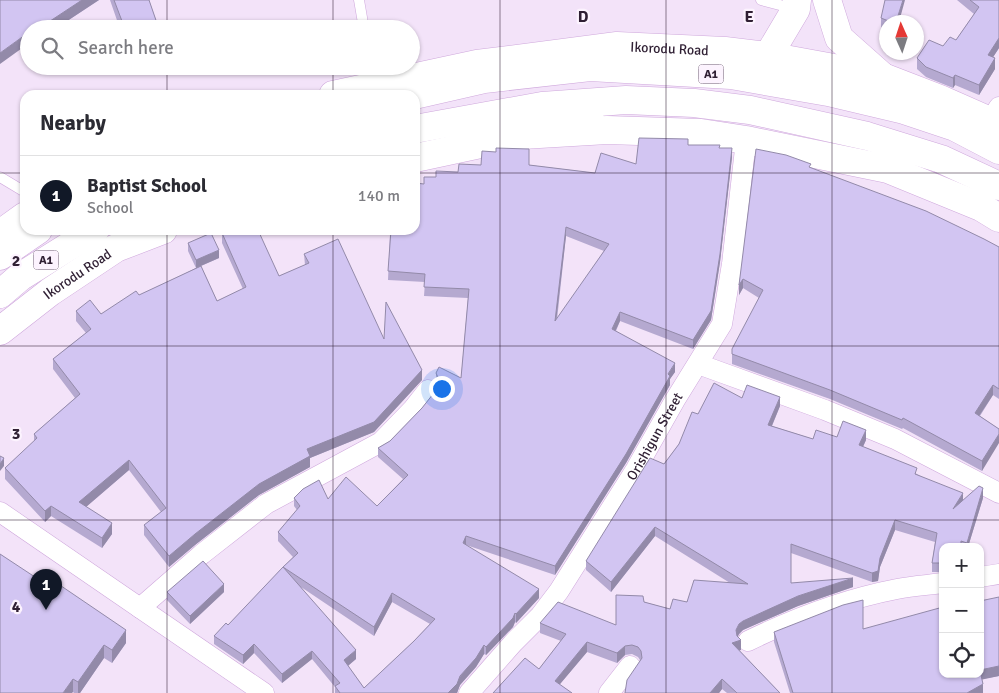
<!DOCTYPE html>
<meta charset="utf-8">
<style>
body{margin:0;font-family:Signika,sans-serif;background:#f7f7f7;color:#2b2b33}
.controls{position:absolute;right:15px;bottom:15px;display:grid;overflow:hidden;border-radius:10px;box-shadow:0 1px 4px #0004}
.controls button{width:45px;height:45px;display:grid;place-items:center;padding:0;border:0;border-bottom:1px solid #e1e1e2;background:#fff;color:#2b2b33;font:25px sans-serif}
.compass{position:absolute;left:879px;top:15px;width:45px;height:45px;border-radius:50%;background:#fff;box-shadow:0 1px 4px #0004;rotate:357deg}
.you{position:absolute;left:441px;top:388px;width:18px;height:18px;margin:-12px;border:4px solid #fff;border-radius:50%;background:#1a73e8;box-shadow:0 0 0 8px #1a73e833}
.badge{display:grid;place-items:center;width:32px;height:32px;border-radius:50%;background:#111827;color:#fff;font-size:16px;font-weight:700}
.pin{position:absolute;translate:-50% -41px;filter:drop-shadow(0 1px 2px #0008)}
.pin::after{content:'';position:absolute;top:26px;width:18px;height:15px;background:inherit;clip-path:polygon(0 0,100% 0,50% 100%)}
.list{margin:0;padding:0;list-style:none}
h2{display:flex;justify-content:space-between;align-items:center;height:65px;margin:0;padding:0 20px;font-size:21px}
h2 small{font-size:16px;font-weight:400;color:#7c7c81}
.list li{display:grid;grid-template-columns:32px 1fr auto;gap:15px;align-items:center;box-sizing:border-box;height:80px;padding:0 20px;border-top:1px solid #e1e1e2}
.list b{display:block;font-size:19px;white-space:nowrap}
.list p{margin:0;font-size:16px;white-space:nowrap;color:#7c7c81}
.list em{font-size:16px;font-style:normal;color:#7c7c81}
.icon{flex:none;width:28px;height:28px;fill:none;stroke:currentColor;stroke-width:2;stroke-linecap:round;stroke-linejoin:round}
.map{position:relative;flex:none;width:999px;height:693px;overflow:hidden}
.search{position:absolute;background:#fff;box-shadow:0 1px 4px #0004;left:20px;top:20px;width:400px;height:55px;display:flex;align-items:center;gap:12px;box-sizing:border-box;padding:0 18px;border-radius:28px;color:#7c7c81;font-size:19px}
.panel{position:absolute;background:#fff;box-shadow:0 1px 4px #0004;left:20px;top:90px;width:400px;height:145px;border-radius:15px}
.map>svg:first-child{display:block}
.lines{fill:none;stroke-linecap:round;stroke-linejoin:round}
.lane-casing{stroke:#cfa8dc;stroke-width:11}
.street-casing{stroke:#cfa8dc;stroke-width:21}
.secondary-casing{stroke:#cfa8dc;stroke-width:29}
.highway-casing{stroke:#cfa8dc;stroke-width:29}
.lane{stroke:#fff;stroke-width:10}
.street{stroke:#fff;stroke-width:20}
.secondary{stroke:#fff;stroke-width:28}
.highway{stroke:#fff;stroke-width:28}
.wall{fill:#b5a9d0;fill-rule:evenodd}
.shaded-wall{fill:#938aa9}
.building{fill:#d2c5f2;stroke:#938aa9;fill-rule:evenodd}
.grid{fill:none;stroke:#2f1f33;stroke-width:1;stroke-opacity:0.55}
.labels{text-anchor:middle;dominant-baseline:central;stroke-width:4.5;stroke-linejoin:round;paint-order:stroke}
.shield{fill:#fcf3fe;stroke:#6c5f70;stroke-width:1}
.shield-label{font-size:12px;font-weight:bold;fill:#2f1f33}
.street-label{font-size:14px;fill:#2f1f33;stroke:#fcf3fe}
.grid-label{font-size:16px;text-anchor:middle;font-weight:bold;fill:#2f1f33;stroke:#fcf3fe;stroke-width:4.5;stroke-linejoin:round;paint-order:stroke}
</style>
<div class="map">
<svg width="999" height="693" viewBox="0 0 999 693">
<rect width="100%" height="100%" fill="#f3e3f9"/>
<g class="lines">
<defs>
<path id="lane" d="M359,0L364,29
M761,0L795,9
M371,66L374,85
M544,121L570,117L599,118
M0,177L25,192"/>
<g id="street">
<path d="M991,120L999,107"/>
<path d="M698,364L825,410L895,439L999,493"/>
<path d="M0,512L264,693"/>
<path d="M980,577L999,574"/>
<path d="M140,608L202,554L266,504L381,442L413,409L428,390"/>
<path d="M748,641C795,618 845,599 897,589C912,586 928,585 943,583"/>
<path id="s1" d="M469,693L513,643L540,616L559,591L636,469L675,400L722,324L732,264L746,140"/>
<path d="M609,693L630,666"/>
</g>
<g id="secondary">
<path d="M827,0L839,38L883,77"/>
<path d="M768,56L796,9L797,0"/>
<path id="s2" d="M333,95L477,64L617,46L725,51L768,56L883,77L940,99L999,125"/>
<path d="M415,158L522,135L607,130L701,133L746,140L888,169L981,207L999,218"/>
<path d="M0,234L25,216"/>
<path id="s3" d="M0,331L50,292L116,248L163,230"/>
</g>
<path id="highway" d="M414,95L484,79L590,67L731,75L828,92L904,110L955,127L999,150
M415,129L542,106L626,100L694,103L750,110L867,136L941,159L999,186
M0,256L38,230
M0,294L20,277L95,230"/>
</defs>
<!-- lane casing -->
<use href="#lane" class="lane-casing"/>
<!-- street casing -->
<use href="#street" class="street-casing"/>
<!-- secondary casing -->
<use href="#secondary" class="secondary-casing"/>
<!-- highway casing -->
<use href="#highway" class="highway-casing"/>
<!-- lane -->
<use href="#lane" class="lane"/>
<!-- street -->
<use href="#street" class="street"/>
<!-- secondary -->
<use href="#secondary" class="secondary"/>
<!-- highway -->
<use href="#highway" class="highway"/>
</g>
<!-- wall -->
<path class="wall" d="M0,0H99L55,29H29L26,47Z
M110,0H149L159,29H120Z
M957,0H999V48L993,57L995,69L979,95L955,85L953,88L926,77L917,69V58L956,40L974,14Z
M881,18L899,22H886V30L881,27Z
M688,145L719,148L732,157L720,262L711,320L693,349L620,321L616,331L675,372L670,379V385L626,463L555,575L466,545L539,598L516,623L515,622L513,627L486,655L484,654L476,667L460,685L457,693H335V687L312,659L282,683L254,653L243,664L214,644V636L228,625L293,557L278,541V532L297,510L294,506V498L328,499L377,506L403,479L378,457V448L390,441L422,408L437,389L438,387L436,382V373L461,378L468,298L424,296L425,282L388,280L390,234L375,235L374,230H415L424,184L436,177L458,172L529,165L595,173L636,164ZM566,236L604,251L557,320ZM301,587L374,636L392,602L430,624L414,641L364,688L348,666L356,659Z
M811,168L999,247V399L993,395L980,416L999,429L982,471L903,428L902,429L830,399L732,364V354L759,298L743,288L739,295V285Z
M222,233L279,276L305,265L304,254L422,380L374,432L310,458V467L259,495L195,545L169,567L144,535V525L161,512L129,470L86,507L112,534L102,548L51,516L45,522L5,479V468L34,442V434L75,398L53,369V359L86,333L76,321V311L101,314L196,268L188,251V243L219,258L201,266L217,301L243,289L222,243Z
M742,398L780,406L772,426L813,439L837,437L866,440L863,447L917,474L963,500L983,498L968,547H943V572H932V563L935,542L895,530L880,567L878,581L872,582L791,553V583L853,587L798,606L743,630L739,634L738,636L741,650H739L780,693H727L722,689L719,693H625L640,660L638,657L632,654L625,655L617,663L587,652L560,684L539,669L561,641L540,633V623L616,625L644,602L670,609L730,583L655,536L611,592L586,570V561L664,464L679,444L698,414Z
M0,554L126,643L112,663L104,658L80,693H74L73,692Z
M167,592H224L190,624L167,600Z
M999,597V676L982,679L983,693H790L774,642V632L863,629L943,674Z"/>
<!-- shaded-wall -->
<path class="shaded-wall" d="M82,0H99L55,29H38Z
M903,0H905L899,22H896Z
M25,35V46L0,64V53Z
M29,35V46L26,47V36Z
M999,38V48L988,65V55Z
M995,58V69L979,95V85Z
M136,66H153L136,72Z
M955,75V85L953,88V78Z
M732,148V157L720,262L711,320L693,349V340Z
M566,227V236L555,330V321Z
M219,250V258L196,268V260Z
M743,279V288L739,295V285Z
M620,312V321L612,338V329Z
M675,363V372L670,379V385L626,463L555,575V566Z
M422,370V380L374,432L310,458V467L259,495L195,545L169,567V556L195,534L259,484L307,449Z
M993,385V395L975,422V413Z
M780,397V406L768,435V425Z
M866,430V440L859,455V445Z
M999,434V443L982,471V461Z
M4,458V466L0,471V464Z
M129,460V470L79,513V502Z
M983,488V498L968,547H967V543Z
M963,493V502L953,509Z
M51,506V516L45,522V511Z
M895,520V530L880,567L878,581L872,582V573L880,558Z
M112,523V534L102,548V538Z
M655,527V536L611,592V582Z
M466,536V545L463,543Z
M853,578V587L798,606L743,630L739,634L736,640V630L739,624L743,621L798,596Z
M224,584V592L190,624V616Z
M539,589V598L516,623V614Z
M392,593V602L374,636V627Z
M515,613V622L513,627L486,655V647Z
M126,630V643L112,663V650Z
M741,640V650L732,653V643Z
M587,642V652L555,690V681Z
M254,644V653L243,664V655Z
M104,645V658L80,693H78V682Z
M484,645V654L476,667L460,685L457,693H448Z
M625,646V655L617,663V653Z
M356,650V659L344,669V660Z
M312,651V659L282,683V674Z
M999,666V676L980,680V670Z
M73,679V692L72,693H63Z
M722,679V689L719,693H710Z
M983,684V693H967Z"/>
<!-- building -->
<path class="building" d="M0,0H82L38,29H29V35L26,36L25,35L0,53Z
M114,0H149L159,29H125Z
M885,0H903L896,22H891L881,18Z
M970,0H999V38L988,55L995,58L979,85L955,75L953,78L926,67L917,58L929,40L943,46L950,37L956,40L979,7Z
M639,138L688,139V145H720L719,148H732L720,254L711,311L693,340L620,312L612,329L675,363L668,374L670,376L626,454L555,566L466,536L463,543L539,589L516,614L515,613L513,618L486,647L484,645L476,658L460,676L457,684L448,693H340L335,686L340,683L312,651L282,674L254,644L243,655L214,636L226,623L228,625L283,567L356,650L344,660L364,688L414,641L435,619L392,593L374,627L283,567L298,553L278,532L300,506L294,498L303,489L319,480L328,499L346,477L377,506L408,475L378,448L390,441L422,408L437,389L440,382L436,373L439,367L461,378L469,289L424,287L425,274L388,271L391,230H415V183L424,184V177H436V171L458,172L459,164L481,165L482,151L496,152V148L529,149V165L595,173L601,153L636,164ZM566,227L609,244L555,321Z
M756,149L786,155L811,164L809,167L926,211L984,239L999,247V389L993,385L975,413L999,429V434L982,461L903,418L902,420L830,390L732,354V349L763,290L743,279L739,285Z
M229,230H258L279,276L309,263L304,254L338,239L384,339L386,302L422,370L374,422L307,449L310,456L259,484L195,534L169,556L144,525L166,508L129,460L79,502L112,523L102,538L51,506L45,511L5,468L37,438L34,434L80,394L53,359L91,329L76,311L90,300L101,314L136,291L139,295L201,266L217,301L246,287L222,233Z
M211,233L219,250L196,260L188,243Z
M714,383L742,398L747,385L780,397L768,425L813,439L816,430L837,437L843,421L866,430L859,445L917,468L915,474L963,493L953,509L979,486L983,488L967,543L961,541V547H943V563H932L937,533L895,520L880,558L878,571L872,573L791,544V583L853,578L798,596L743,621L739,624L736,630L737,636L741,640L732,643L780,693H737L722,679L710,693H625L627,680L642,658L641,651L638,647L632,645L625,646L617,653L587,642L555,681L572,693H493L525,658L539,669L566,634L540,623L558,602L616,625V595L643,596L644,602L670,609L673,599L687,602L694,580L748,584L655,527L611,582L586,561L650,458L664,464L679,444L692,412L698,414Z
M0,456L4,458L0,464Z
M0,554L41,581L45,575L126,630L112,650L104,645L78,682L73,679L63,693H0Z
M203,561L224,584L190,616L167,592Z
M999,597V666L980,670V601Z
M863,600V629L943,607V674H980V671L983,684L967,693H793L774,632L843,605Z"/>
<!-- grid -->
<path class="grid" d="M167,0V29M333,0V29M500,0V693M666,0V693M832,0V693M167,66V95M333,66V95M0,173H25M415,173H999M167,230V693M333,230V693M0,346H999M0,520H999"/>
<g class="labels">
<!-- shield labels -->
<g class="shield">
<rect x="698.5" y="64.5" width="25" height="19" rx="4"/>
<rect x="33.5" y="250.5" width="25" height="19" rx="4"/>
</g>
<g class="shield-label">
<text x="711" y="74">A1</text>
<text x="46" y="260">A1</text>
</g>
<!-- street labels -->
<g class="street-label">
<text stroke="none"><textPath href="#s2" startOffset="341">Ikorodu Road</textPath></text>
<text stroke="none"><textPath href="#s3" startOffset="96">Ikorodu Road</textPath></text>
<text stroke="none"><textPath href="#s1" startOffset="318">Orishigun Street</textPath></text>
</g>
</g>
<g class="grid-label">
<text x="583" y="22">D</text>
<text x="749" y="22">E</text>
<text x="16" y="266">2</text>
<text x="16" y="439">3</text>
<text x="16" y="612">4</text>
</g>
</svg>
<div class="controls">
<button>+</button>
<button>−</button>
<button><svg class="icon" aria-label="locate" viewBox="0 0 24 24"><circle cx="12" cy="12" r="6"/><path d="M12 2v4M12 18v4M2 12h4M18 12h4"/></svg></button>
</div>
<svg class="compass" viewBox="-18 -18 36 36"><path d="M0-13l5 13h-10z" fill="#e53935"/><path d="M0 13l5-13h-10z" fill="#7c7c81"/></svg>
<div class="you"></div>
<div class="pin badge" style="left:46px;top:610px">1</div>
<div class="search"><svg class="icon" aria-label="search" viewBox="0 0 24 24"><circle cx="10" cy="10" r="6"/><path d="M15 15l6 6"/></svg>Search here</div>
<section class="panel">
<h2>Nearby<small></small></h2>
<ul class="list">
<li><span class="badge">1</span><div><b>Baptist School</b><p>School</p></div><em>140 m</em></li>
</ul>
</section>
</div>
